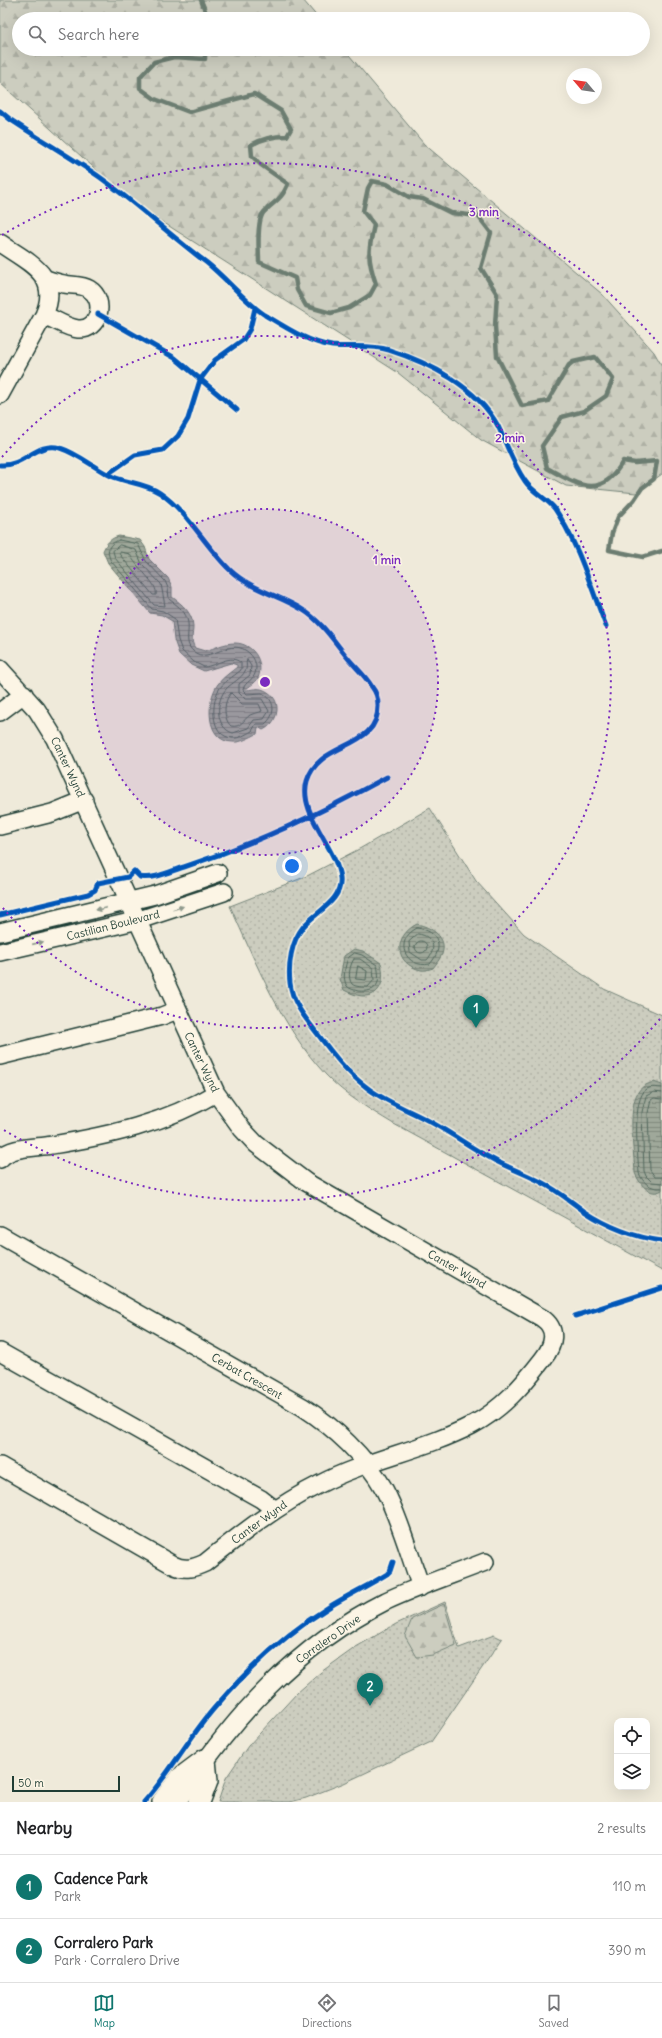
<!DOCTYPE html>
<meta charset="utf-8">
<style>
body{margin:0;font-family:Delius,sans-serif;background:#f2f2f2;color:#202124}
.controls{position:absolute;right:12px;bottom:12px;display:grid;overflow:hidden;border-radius:8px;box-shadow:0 4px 16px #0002}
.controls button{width:36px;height:36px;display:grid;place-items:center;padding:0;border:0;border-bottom:1px solid #e0e0e0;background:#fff;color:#202124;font:20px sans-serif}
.compass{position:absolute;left:566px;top:68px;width:36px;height:36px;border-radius:50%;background:#fff;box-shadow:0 4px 16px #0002;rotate:299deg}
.scale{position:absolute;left:12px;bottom:10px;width:108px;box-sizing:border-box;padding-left:4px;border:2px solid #1f3d34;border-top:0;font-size:11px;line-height:14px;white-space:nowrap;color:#1f3d34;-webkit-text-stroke:3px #fcf5e5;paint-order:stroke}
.you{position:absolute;left:292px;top:866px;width:14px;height:14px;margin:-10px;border:3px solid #fff;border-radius:50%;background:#1a73e8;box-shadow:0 0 0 6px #1a73e833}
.badge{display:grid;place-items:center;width:26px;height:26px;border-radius:50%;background:#0f766e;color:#fff;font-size:13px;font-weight:700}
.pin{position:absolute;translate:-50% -33px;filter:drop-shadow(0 1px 2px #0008)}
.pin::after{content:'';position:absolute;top:21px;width:14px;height:12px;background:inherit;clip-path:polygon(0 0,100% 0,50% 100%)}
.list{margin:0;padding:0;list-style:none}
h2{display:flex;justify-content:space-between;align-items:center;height:52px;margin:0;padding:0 16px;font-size:17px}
h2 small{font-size:13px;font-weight:400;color:#757577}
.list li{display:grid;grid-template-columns:26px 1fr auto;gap:12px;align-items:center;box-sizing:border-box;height:64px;padding:0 16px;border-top:1px solid #e0e0e0}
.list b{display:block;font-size:15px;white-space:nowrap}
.list p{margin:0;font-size:13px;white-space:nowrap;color:#757577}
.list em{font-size:13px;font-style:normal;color:#757577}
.icon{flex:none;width:22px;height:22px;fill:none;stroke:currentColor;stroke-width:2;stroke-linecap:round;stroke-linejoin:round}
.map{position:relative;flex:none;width:662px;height:1802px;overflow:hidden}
.search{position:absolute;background:#fff;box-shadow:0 4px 16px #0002;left:12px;right:12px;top:12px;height:44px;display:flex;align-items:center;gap:10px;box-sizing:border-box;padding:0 14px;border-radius:22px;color:#757577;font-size:15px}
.sheet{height:180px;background:#fff}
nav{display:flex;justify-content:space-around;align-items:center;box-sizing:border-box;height:56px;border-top:1px solid #e0e0e0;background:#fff;font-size:11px;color:#757577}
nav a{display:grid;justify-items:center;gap:2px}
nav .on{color:#0f766e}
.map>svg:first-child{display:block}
.grass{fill:url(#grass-dots);stroke:#76857a}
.forest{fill:url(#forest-firs);stroke:#76857a}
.water{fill:url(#water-rules);stroke:#6c7d71}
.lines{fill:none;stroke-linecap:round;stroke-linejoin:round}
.shore{stroke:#52685d;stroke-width:1}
.stream{stroke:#6c7d71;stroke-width:4.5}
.minor-casing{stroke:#1f3d34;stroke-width:20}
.major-casing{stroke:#1f3d34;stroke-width:24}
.minor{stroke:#fcf5e5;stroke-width:17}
.major{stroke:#fcf5e5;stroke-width:21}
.cycleway-casing{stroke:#fcf5e5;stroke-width:8}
.cycleway{stroke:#0057b8;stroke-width:5}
.oneway{fill:#8e998c}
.ring{fill:none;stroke:#7b2cbf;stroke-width:2;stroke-dasharray:2 4}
.labels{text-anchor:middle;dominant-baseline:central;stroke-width:3;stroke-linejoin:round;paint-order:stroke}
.street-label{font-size:11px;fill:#1f3d34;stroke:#fcf5e5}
.centre{fill:#7b2cbf;stroke:#fcf5e5;stroke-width:2}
.ring-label{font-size:12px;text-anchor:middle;font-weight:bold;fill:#7b2cbf;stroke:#fcf5e5;stroke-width:3;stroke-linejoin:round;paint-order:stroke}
</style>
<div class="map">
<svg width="662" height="1802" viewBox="0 0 662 1802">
<defs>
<pattern id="grass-dots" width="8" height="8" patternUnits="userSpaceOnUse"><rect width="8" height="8" fill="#cccdbf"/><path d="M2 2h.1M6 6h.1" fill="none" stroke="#afb1a5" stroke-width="1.8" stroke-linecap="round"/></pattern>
<pattern id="forest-firs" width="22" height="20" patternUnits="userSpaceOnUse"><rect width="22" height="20" fill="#cccdbf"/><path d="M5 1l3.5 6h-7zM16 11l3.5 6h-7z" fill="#afb1a5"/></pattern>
<pattern id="water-rules" width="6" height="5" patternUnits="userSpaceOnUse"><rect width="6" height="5" fill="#9fa89a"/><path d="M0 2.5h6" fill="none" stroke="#818a7e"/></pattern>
</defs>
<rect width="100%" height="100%" fill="#efeada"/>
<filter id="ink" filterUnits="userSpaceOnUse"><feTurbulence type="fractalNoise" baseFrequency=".025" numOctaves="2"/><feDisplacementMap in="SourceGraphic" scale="8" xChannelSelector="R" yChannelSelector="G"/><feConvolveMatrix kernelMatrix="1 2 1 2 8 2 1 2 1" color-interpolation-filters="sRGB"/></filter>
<g filter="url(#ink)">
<!-- grass -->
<path class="grass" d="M430,808L476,881L524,934L604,989L662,1015V1271L392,1123C369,1109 345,1095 326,1075C281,1027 257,965 230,906L307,876L361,848Z
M445,1602L459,1648L494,1635L502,1639L431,1742L344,1783L306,1798L290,1802H218L226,1778L248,1746L297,1693L321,1672L356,1647L396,1624Z"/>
<!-- forest -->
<path class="forest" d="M0,0H303L319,19H19V49H344L424,144L602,294L654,352L662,366V474L636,493L566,486L481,440L397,372L133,203L0,83Z
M444,1604L456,1645L433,1655L417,1657L405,1636L412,1619Z"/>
<!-- water -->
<path class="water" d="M119,536L140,540L145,547L149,559L168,578L172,587V597C182,604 193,613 193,627C193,635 190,640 195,648L205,651C215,648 224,643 235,643C252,643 265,661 258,678C256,683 249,686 245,690C251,690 258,687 264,690C283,698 280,722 263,730L258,727L257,734C250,737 241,743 233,742C205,742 206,700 218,684C223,677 231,672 237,667V665L231,663L204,671L191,665L179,654L174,640L172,621L162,615L150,613L108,563L103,551C106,543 111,538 119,536Z
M417,924C431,927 448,937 442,954C440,959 436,964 433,968C430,969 424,971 421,970C394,964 393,936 417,924Z
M354,949L363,951L381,963C388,993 370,1004 344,990L340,979L344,956Z
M654,1082L662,1085V1190C650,1198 639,1183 635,1173C634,1152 627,1110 638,1092C642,1086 647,1084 654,1082Z"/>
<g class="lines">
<!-- shore -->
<path class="shore" d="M119,540L138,544L146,561L165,581L168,588L169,599C176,605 184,609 187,619C191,630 183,642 193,651C209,666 231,634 250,654C254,658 256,663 256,668C256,681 244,681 243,690L247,694L262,693C276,700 276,715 265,724H256L252,731C246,734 239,739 232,738C211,736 211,706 218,691C223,682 233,677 241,670V663C231,653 216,666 204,667L194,662L182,651L178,640L175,619L163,611L152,609L111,561C106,551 108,544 119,540Z
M120,545L136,550L142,564L161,584L165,606L154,605L115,558L113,551Z
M120,552L130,554C135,567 159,584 156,595H153L120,555Z
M247,660L251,666L250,675L239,684V693L245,699H262L269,711L264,719L254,720L248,728L233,733C215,728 215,700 227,688C232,683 242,678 245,671C248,667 245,663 247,660Z
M231,693L242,704H259L262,711C259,713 254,713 250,715C243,720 241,728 231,726C223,719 223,701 231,693Z
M417,928C440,931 444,948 430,964C406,969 392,941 417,928Z
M418,934C434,936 437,949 427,960H422L410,952L409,942Z
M415 947a6 6 0 1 1 12 0a6 6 0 1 1-12 0Z
M355,953L362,955L377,965C381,983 378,993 358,991C355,990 349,989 347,986C342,979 345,966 348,958Z
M354,959H360L373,968L374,980L368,987C363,987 355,987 352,984C347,978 350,964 354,959Z
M358,966L367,971L366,980L356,979Z
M662,1088C657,1088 652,1086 647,1089C631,1098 638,1155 639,1173C643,1183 650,1189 662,1188
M662,1093L654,1092L646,1096L642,1112L644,1171L646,1176L652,1182L662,1183
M662,1099L654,1098L651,1100L648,1113L650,1170L655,1177H662"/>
<!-- stream -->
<path class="stream" d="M201,0L206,13V19
M205,49V59L174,57L154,62L140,77V88L155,99L189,112L254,94L281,111L291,129L287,136C273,136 263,138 251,145L252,156L261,165L288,184C280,202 276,199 264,212C256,220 259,250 259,262L295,278L297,290L306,306L331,313L349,308L370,295L376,284C367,258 368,252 374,225L363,211L368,188L372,181L387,184L409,197L423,199L451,213L478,216L491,233L481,268L497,294L495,326L497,356L522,406L548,401L569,365L573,362L595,357L613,379L606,396L584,411L562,417L542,446L547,468C578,485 601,501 623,461L635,463L657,461L654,479L642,488L634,500L618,517L612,533L609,550L643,557L662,551"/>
<defs>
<path id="minor" d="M0,243C27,262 62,275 44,315L0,395
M44,315C54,319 67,328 78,329C99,331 107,300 89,289C81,284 73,286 64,284C58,283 52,281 46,279
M0,669L37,710L55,739L216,1093L242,1129L256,1144L306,1182L542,1318C558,1329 554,1345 543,1359C523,1385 501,1410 472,1425C424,1450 368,1459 320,1484C278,1505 242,1533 205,1563C194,1568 185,1571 173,1565L0,1466
M0,712L24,694
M0,826L52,813L84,800
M0,932L155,895L218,873
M0,952L139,920L224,892
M0,1056L162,1016L177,1010
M0,1159C10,1146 36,1148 52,1145C108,1136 166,1123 216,1093
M0,1235L303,1407C334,1427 366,1457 384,1489C400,1519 409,1554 421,1587
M0,1352L261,1499L274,1509
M177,1802C231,1719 296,1646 386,1601C418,1586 452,1575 485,1562"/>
<path id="major" d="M163,1802L181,1778L205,1760
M199,1802L207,1781L205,1760"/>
</defs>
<!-- minor casing -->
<use href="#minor" class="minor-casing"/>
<!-- major casing -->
<use href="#major" class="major-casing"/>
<!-- minor -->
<use href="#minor" class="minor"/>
<!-- major -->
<use href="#major" class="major"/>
<defs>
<path id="cycleway" d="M0,111L11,120C41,140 72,158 101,178C138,205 171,236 207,263C227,279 244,301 265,315C285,327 309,343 332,346C352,348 370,344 389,350C430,363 477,387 498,426C507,445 513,464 525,481C533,493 547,498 555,509C577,541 592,590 606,626
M98,314L175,358L237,410
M0,465C24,467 37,441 60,448C79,454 94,468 111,476C127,483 145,483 160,493C188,512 205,546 230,570C251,590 279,595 303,610C321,621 334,641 347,657C355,667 366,676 372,687C376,692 378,699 378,705C379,751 319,740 307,781C298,814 336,846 340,878C343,901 315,912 303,927C291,942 288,965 290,983C292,1001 303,1015 313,1028C329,1049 344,1070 365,1086C383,1101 407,1109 427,1120C450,1132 471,1148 494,1160C509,1168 526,1174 541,1182C557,1190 570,1201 584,1211C608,1227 634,1237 662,1241
M108,474L135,455L163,450L178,436L188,419L200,380L215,360L243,340L250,329L255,308
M0,915L88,894L95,890L98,883L128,877L134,871L140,877C153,880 171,871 184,867C257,843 319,814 387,777
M575,1316L662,1288
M144,1802C171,1772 190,1735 217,1705C249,1668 287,1633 329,1607C348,1595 368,1586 387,1574L390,1571L393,1562"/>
</defs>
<!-- cycleway casing -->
<use href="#cycleway" class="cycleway-casing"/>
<!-- cycleway -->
<use href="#cycleway" class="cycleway"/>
</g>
<!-- one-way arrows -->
<defs><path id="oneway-solid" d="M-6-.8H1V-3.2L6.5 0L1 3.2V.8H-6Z"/></defs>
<g class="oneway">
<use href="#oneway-solid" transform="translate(178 908) rotate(-18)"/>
<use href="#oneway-solid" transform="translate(101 909) rotate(167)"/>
<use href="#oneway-solid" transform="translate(38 943) rotate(-13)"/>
</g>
</g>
<!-- distance rings -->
<circle cx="265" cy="682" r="173" fill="#7b2cbf" fill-opacity=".12"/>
<g class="ring">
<circle cx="265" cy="682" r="173"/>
<path d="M2 457A346 346 0 1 1 2 907"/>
<path d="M660 1019A519 519 0 0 1 2 1129M2 235A519 519 0 0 1 660 345"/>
</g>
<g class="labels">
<!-- street labels -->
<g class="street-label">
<text transform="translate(68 767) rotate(65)">Canter Wynd</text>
<text transform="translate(113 925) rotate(-14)">Castilian Boulevard</text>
<text transform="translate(202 1062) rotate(64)">Canter Wynd</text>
<text transform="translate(457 1269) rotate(30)">Canter Wynd</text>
<text transform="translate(247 1376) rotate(30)">Cerbat Crescent</text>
<text transform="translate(259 1522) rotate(-36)">Canter Wynd</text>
<text transform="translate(328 1639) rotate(-35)">Corralero Drive</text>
</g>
</g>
<circle cx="265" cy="682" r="6" class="centre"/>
<g class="ring-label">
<text x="484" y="216">3 min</text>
<text x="510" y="442">2 min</text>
<text x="387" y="564">1 min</text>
</g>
</svg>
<div class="controls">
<button><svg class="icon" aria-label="locate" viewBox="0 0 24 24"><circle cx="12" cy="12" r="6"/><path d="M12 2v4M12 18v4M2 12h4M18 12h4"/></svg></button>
<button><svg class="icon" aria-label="layers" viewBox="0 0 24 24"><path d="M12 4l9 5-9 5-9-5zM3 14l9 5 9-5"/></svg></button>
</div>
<svg class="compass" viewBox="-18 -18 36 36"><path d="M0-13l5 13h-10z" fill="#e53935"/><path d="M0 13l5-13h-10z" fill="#757577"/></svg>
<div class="scale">50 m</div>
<div class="you"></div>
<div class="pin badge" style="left:476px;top:1028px">1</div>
<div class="pin badge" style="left:370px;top:1706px">2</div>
<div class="search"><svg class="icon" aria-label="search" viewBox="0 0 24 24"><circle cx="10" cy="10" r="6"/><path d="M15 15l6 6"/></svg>Search here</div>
</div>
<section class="sheet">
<h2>Nearby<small>2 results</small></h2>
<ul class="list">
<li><span class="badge">1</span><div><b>Cadence Park</b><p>Park</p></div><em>110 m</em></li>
<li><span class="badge">2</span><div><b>Corralero Park</b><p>Park · Corralero Drive</p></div><em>390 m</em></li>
</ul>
</section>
<nav>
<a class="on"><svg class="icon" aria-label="map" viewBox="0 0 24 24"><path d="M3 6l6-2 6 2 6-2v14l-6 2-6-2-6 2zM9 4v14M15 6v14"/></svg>Map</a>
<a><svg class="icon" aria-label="directions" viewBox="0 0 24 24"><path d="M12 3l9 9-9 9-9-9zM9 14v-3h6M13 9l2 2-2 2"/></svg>Directions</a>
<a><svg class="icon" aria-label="saved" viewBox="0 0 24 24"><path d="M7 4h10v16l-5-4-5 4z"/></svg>Saved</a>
</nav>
